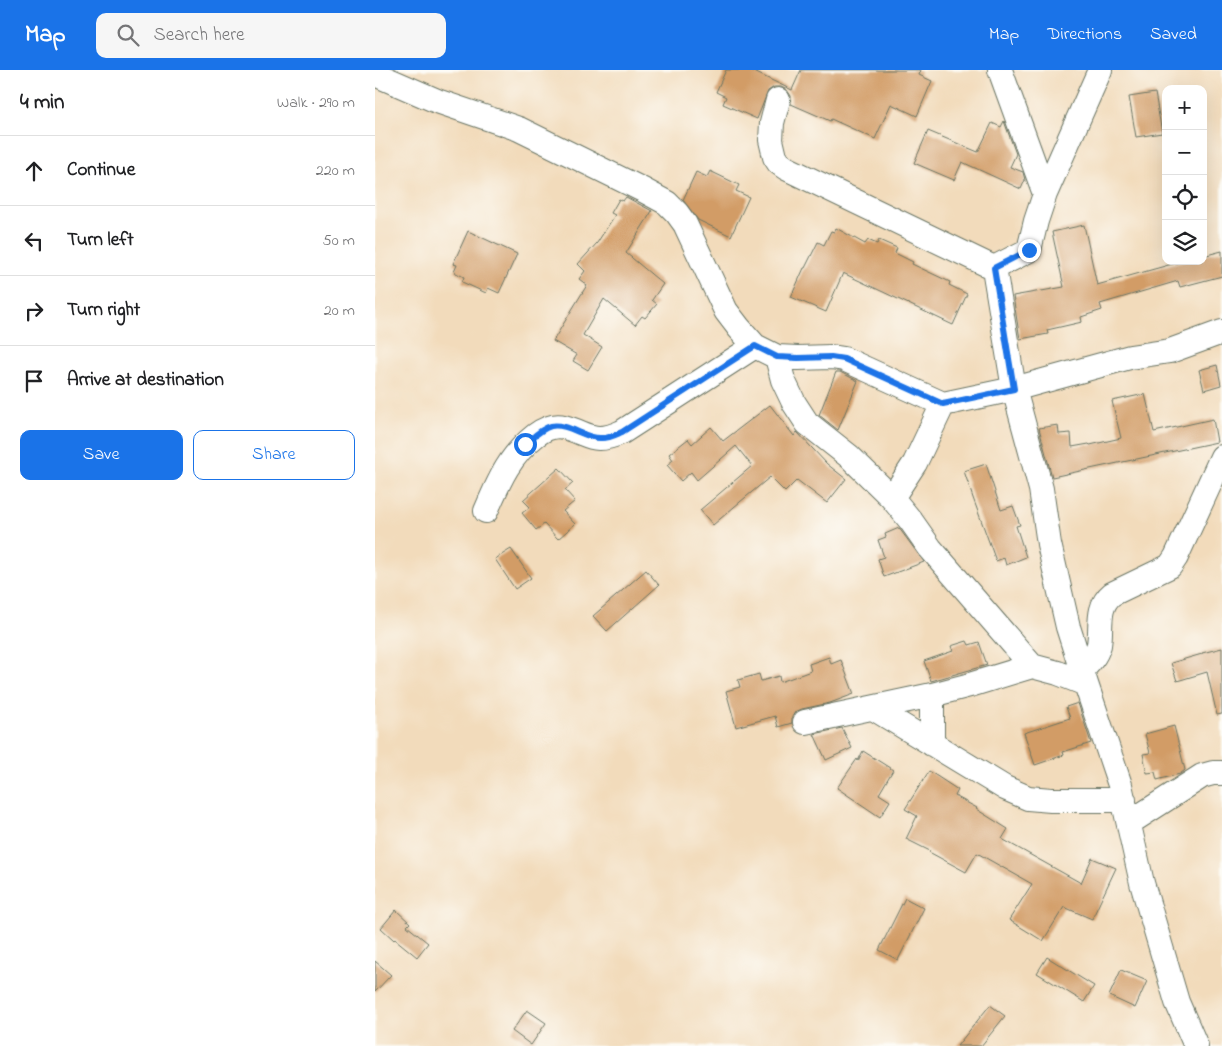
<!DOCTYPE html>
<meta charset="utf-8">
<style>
body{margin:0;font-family:"Indie Flower",sans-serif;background:#f6f6f6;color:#202124}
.controls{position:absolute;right:15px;top:15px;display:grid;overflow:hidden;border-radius:10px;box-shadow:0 5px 20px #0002}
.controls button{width:45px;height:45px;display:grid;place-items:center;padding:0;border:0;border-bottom:1px solid #e0e0e0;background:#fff;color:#202124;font:25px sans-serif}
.stop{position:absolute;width:15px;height:15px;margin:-11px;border:4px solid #1a73e8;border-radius:50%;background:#fff}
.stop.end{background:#1a73e8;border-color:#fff;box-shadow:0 1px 5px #0008}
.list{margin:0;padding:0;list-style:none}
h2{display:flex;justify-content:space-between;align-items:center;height:65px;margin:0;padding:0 20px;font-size:21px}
h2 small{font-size:16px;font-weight:400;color:#757577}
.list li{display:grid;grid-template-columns:32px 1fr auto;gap:15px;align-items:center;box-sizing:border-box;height:70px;padding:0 20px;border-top:1px solid #e0e0e0}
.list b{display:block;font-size:19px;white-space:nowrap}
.list em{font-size:16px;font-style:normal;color:#757577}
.actions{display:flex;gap:10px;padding:15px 20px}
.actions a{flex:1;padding:11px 0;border:1px solid #1a73e8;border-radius:10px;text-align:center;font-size:18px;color:#1a73e8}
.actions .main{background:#1a73e8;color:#fff}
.icon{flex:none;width:28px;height:28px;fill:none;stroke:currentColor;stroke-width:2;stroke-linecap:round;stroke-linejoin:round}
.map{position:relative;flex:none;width:847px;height:976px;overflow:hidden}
header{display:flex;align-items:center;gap:30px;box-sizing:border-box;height:70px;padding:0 25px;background:#1a73e8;color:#fff}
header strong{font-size:24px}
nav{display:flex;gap:28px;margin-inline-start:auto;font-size:18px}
.search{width:350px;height:45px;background:#f6f6f6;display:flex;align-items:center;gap:12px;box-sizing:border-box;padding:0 18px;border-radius:10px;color:#757577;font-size:19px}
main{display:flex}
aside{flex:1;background:#fff}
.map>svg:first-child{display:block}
.building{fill:#d29c66}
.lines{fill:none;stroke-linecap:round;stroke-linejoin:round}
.minor-casing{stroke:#697463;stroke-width:26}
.minor{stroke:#fff;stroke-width:24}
.route{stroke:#1a73e8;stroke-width:6}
</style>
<header>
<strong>Map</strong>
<div class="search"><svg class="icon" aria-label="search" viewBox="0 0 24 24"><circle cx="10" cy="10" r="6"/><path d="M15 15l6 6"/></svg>Search here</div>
<nav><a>Map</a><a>Directions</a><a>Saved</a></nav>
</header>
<main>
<aside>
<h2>4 min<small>Walk · 290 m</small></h2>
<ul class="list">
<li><svg class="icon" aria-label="ahead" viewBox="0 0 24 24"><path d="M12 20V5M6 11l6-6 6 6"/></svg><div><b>Continue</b></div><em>220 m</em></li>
<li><svg class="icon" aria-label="left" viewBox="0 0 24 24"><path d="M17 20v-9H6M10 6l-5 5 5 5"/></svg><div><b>Turn left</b></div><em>50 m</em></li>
<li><svg class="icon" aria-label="right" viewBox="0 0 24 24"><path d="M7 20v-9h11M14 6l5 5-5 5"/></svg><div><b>Turn right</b></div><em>20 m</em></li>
<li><svg class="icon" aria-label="arrive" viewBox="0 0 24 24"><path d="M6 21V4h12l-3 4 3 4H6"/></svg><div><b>Arrive at destination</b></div></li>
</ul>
<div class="actions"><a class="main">Save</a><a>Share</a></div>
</aside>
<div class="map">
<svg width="847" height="976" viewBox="0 0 847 976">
<rect width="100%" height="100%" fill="#fdfcf7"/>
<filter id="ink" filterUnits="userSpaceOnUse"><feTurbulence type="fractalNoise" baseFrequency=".02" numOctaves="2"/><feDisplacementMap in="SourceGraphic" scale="10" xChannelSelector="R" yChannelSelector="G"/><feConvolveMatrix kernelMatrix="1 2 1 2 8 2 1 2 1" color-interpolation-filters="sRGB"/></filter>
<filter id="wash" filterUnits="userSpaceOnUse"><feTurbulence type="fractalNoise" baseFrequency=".0096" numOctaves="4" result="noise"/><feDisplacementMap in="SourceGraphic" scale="20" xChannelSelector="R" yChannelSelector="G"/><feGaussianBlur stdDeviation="1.12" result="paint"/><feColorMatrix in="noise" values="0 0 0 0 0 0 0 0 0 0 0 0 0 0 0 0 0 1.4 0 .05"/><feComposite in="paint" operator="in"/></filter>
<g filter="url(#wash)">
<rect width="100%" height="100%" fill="#f2dbbb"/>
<g id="blocks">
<!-- building -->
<path class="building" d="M351,0H375L417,20L426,0H546L544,5L557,11L542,46L516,34L500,69L456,49L455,51L416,34V26L412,20L406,17H399L393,21L382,49L348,34L351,27L341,22Z
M780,23L787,63L761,67L754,27Z
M629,51L641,84L635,97L648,102L650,110L646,119L587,92L579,110L539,93L553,61L603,82L617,53L626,57Z
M335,101L364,115L361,121L374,127L356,166L323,150L308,130L321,102L332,107Z
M251,127L277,141L251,183L288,214L277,230L282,234L270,248L267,246L260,255L229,229L208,265L227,277L213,300L198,291L202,285L178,271L212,215L204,209L210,201L203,194L222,173L240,145L236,143L244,129L248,131Z
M709,155L722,215L808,191H828V186L847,181V206L805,217L803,211L725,234L727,240L706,247L707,252L672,260L673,264L645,269L638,226L689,217L677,162Z
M461,158L490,174L493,170L502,174L504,170L522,178L520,183L538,192L537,194L575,212L574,215L592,224L578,255L468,203L451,242L416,227L429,198H430L443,172L449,175L456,161L459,162Z
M93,161L142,184L124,223L113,218L111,223L87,212L89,207L79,202L82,195L78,194Z
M842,295L846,315L829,320L824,300Z
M461,302H465L483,311L463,360L444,345Z
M770,324L779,362L838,349L842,372L677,407L664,358L683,355L684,364L696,363L697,377L714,374L715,375L746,368L737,331Z
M395,335L419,366L422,362L452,394L471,409L452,433L422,410L410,422L395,407L359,437L338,455L325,440L377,396L361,376L322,410L316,402L306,411L292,395L298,390L294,384L313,369L317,374L336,357L348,371Z
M611,394L626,440L638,436L645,455L641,456L651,487L631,495L629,488L621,491L598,428L589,401Z
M184,398L198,413L190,420L200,431L188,441L200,454L183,469L169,454L161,460L147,443L155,437L148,430Z
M524,458L549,492L509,507L503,489L509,487L503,470L511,467L510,464Z
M136,479L156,508L140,519L120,489Z
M271,500L284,515L232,561L218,546Z
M592,571L594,575L604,572L612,595L556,611L549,591L578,581L576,576Z
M847,578V644L842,645L832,602L802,611L796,593L827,584V583Z
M454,587L456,594L466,590L479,624L455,633L427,639L420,642L417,647V653L403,657L400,646L361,657L351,621L365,617L363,610L384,604L386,611L404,606L405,612L436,601L434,594Z
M703,633L716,673L688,682L689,685L660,695L649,663L695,648L691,637Z
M799,656L810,700L805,704L782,710L780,702L772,703L768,684L775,683L770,664Z
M467,658L477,678L451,690L439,664Z
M488,681L518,700L504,724L515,731L505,747L462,718L482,689L483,691Z
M554,701L583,720L580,726L602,738L601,739L633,759L627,769L706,813L717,788L741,798L717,849L689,837L668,871L634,850L657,814L602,783L591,802L554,782L555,781L531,769L542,746L530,739Z
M530,828L549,838L523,890L504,880Z
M21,840L35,853L32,856L53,873L42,887L20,869L19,870L6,858Z
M672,887L719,916L709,932L662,903Z
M0,891L16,905L0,922Z
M746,900L772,911L760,938L734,926Z
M615,935L630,946L606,976H582Z
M152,940L171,953L156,975L137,961Z"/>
</g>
</g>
<g filter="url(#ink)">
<use href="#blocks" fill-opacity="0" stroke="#697463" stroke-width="1"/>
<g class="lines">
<defs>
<path id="minor" d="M625,0L670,124
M725,0L670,124L661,151L654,180L619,198L639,319L666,419L674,474L693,557L711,614L745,715L767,813L802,932L821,976
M0,4L62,31L144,59L268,120L292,133L302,143L310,154L351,241L364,258L380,276L402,287L423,288L456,287L469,289L568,334L639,319L755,287L795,281L847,262
M403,30L397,53L396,70L400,87L404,93L411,98L619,198
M402,287L408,310L419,333L432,353L475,387L517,428L536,451L555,478L657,596
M517,428L540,393L568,334
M111,441C124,411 134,386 161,365C169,359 178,354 189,357C215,364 218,375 247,362L380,276
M706,601C714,593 721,586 724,575C727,557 721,537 737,524L791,498L795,496L801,487L847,387
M557,625V674
M498,638L630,718L653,728L676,730H749
M430,652L557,625L595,615L657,596L683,603L711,614
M754,753L827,706L838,703H847"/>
</defs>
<!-- minor casing -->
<use href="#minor" class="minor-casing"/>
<!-- minor -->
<use href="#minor" class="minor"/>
</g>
</g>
<g class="lines" filter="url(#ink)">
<!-- route -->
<path class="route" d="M150,374C157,368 167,358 176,356C193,353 209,368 225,368C233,369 240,365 247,362L380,276L402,287L423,288L456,287L469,289L568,334L639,319L619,198L654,180"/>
</g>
</svg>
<div class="controls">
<button>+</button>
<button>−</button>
<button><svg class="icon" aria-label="locate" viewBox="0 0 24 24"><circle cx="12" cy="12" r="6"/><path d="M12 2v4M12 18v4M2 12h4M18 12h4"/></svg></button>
<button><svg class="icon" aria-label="layers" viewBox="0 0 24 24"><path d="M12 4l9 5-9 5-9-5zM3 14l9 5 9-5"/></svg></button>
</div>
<div class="stop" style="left:150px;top:374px"></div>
<div class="stop end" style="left:654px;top:180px"></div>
</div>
</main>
